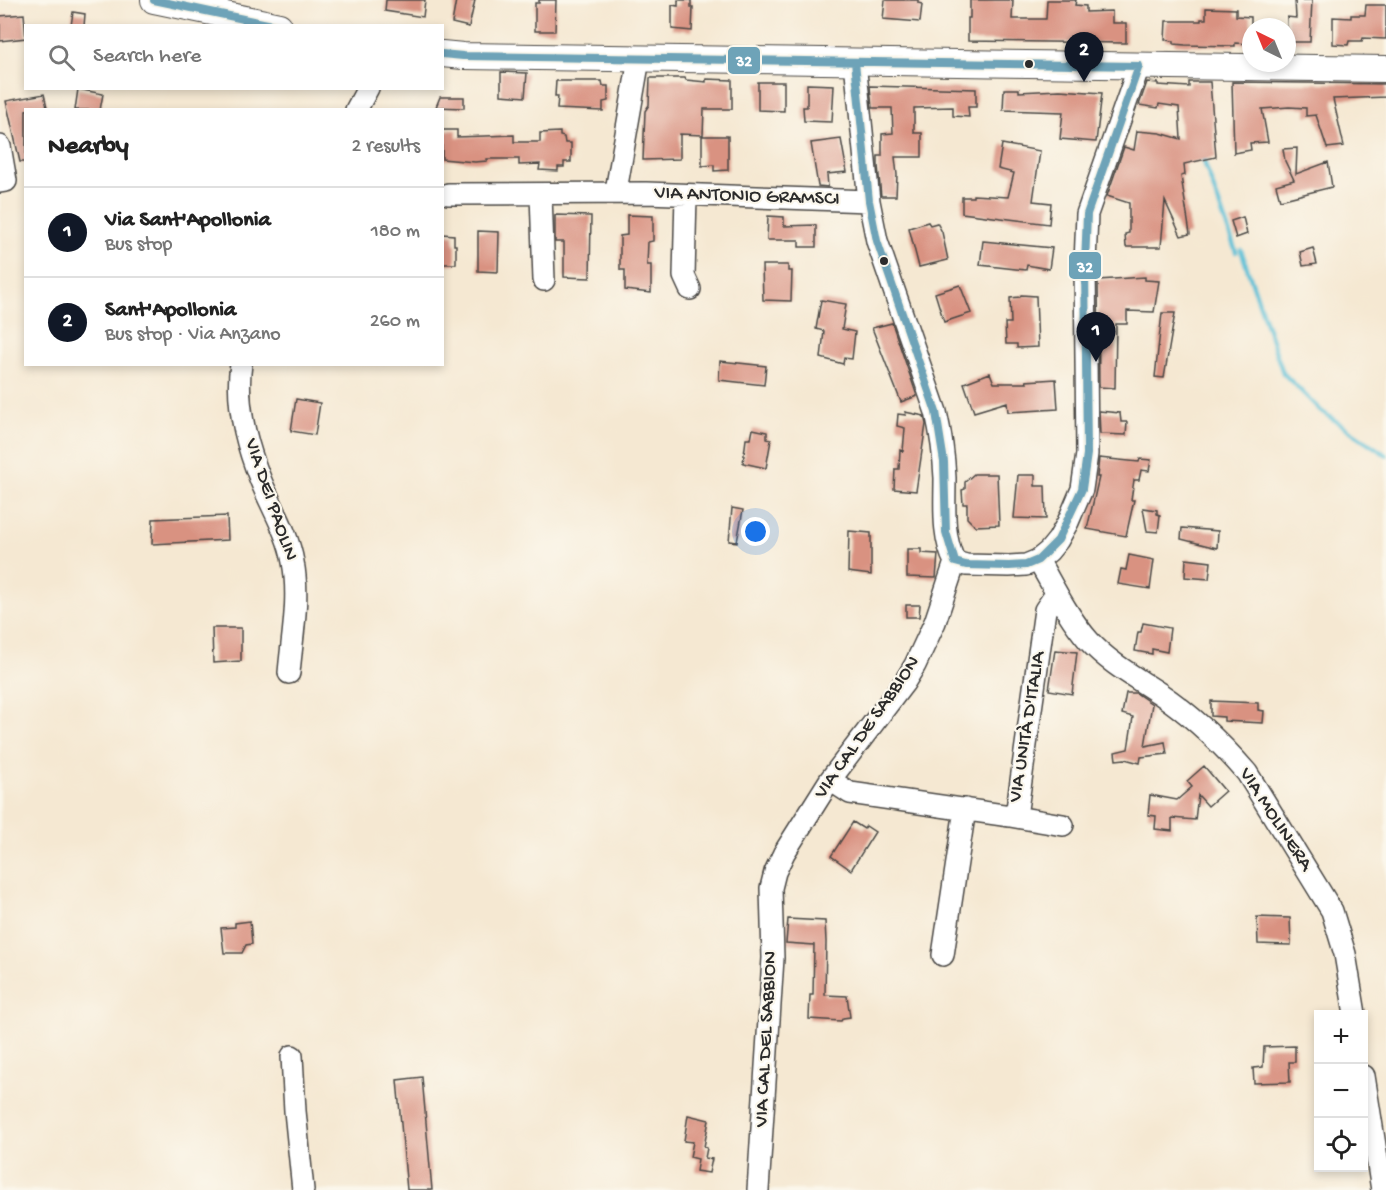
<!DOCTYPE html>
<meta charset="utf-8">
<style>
body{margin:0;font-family:"Gochi Hand",sans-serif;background:#f6f6f6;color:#222}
.controls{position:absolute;right:18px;bottom:18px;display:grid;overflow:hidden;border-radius:0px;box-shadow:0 3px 9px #0003}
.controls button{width:54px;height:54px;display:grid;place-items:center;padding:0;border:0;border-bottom:2px solid #e0e0e0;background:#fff;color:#222;font:30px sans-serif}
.compass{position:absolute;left:1242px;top:18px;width:54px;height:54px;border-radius:50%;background:#fff;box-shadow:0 3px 9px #0003;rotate:317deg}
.you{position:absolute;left:756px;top:532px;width:21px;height:21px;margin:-15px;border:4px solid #fff;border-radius:50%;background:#1a73e8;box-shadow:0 0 0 9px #1a73e833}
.badge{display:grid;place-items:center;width:39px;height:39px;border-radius:50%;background:#111827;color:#fff;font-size:20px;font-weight:700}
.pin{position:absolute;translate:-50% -50px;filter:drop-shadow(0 2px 3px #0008)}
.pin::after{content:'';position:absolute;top:32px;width:21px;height:18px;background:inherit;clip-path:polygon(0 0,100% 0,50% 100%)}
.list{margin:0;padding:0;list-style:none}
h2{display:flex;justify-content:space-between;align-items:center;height:78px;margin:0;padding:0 24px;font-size:26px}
h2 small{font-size:20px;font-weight:400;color:#767676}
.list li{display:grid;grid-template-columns:39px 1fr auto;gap:18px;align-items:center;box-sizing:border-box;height:90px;padding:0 24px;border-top:2px solid #e0e0e0}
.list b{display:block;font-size:22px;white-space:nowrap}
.list p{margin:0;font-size:20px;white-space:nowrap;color:#767676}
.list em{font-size:20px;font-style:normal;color:#767676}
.icon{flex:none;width:33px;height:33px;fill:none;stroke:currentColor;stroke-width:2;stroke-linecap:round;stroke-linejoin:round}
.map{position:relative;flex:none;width:1386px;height:1190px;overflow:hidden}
.search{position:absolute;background:#fff;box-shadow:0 3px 9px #0003;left:24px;top:24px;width:420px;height:66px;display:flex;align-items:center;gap:15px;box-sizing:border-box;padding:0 21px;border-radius:0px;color:#767676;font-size:22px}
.panel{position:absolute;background:#fff;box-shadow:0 3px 9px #0003;left:24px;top:108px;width:420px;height:258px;border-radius:0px}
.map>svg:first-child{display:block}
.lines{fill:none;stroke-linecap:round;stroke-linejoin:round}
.stream{stroke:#57bed5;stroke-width:4.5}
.building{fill:#d99281}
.minor-casing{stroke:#494744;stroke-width:24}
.major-casing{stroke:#494744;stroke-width:28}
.minor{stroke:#fff;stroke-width:21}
.major{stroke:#fff;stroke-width:26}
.bus-1-casing{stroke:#fbf7ec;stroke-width:12}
.bus-1{stroke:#6ea3b8;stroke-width:8}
.bus-dot{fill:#2b2b2b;stroke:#fbf7ec;stroke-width:2}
.labels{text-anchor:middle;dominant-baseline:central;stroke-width:4.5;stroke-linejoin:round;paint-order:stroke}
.street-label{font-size:20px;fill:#2b2b2b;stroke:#fbf7ec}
.line-badge{stroke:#fbf7ec;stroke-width:2}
.badge-label{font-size:16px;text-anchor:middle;font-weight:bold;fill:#fff}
</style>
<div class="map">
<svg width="1386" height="1190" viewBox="0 0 1386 1190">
<rect width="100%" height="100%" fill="#fbf7ec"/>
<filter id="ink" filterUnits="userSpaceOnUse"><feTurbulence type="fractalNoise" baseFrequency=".0167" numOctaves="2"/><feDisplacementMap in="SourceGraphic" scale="12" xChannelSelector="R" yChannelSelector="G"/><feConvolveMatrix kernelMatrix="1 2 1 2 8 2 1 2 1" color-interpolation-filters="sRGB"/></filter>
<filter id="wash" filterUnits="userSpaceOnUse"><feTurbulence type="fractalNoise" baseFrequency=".008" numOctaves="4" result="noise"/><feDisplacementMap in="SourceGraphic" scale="24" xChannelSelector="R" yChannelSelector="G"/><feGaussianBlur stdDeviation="1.35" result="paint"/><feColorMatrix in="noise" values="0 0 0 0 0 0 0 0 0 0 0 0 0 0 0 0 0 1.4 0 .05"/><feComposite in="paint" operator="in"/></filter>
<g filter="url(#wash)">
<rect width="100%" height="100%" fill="#f5e8d2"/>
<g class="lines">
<!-- stream -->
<path class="stream" d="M1202,156L1236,252
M1241,250L1283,373L1321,411L1386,455"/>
</g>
<g id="blocks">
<!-- building -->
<path class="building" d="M386,0H425L423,17L385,11Z
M456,0H475L469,27L452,23Z
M539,0H556L555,31H535V3H539Z
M678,0H691V7H693L692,31L672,29V5L678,6Z
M885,0H918V3L922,4L920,22L883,19Z
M970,0H1013L1012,19H1046L1047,0H1076L1075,5L1086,6V12L1112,11V23H1126V43L968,41V18H970Z
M1295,0H1312L1310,42H1288L1287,17L1296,18Z
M1366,5H1386V39L1363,38L1362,41H1349L1348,45L1333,44V17L1351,18V15H1365Z
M1206,8L1236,9V16L1251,17V44L1235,43V46L1185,45L1174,44V41L1165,40L1166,21H1201V19H1206Z
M73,12L85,14L84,26H71Z
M24,14L26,38L0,41V16Z
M501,72L527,73L525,97L501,95Z
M650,78H685L686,80L706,82V79L732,80V109H704L703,135L680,134V159L643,160L645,111L649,105Z
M556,81H602L603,86H608V101L603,102V111L557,109L558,96H555Z
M758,82H784V111L758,110Z
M1147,82L1158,83V85L1189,87V82H1210L1216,157L1184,164L1185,175L1181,176L1190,234L1181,236L1165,201L1161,247H1126L1125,234L1129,233V203L1107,196L1124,147L1134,150L1137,131L1160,133L1181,139L1179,107L1159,104L1158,108L1139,105Z
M1232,82L1386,84V97L1333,99L1344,146L1327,148L1316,115L1306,116V108L1289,107L1262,109L1268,142L1250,143L1251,150L1234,153Z
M807,84L834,85L832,122L804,121L803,107H807Z
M870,86L976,89V107H968L969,117L953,116V107L914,108V133H922V157H895L897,175L896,196H881L878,166V156H882V134L893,133L892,108H872Z
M78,89L103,94L100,110H75Z
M1004,89H1019V92L1060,90L1102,93L1096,142L1060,139L1063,112L1003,110Z
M44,94L47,107L26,110V162H20L6,101Z
M440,97H464V108L436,107Z
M442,130H457V137L514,135V142H540V133L560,132V136L564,137L565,143H571V162H564V167H558V171L539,170L540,164L519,165V159H487V161L475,162L442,159Z
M702,136H728V170L714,171V165L702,166Z
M841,139L847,172L827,174L828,187L818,186L811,143Z
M1002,144L1040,151L1033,201L1051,203L1049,224L962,213V197H973V195L1008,197L1014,173L998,169Z
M1297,148L1296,174L1328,162L1332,187L1280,200L1276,185L1294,180L1285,161L1283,149Z
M555,215L591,216L590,278L564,277V242H555Z
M627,215L653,216V241L648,242L647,265H651V293L625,290V270H620V236L627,235Z
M768,216L784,217V226L816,225V247H799V240H767Z
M1243,217L1247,234L1236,238L1231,221Z
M928,222L930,225L937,223L942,232L948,260L919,267L909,228Z
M478,231L499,232L498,272L478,271Z
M442,234L454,235V245H456V264H442Z
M983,241L1052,248L1049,269L1027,265L1026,270L980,265Z
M1313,248L1317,264L1303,266L1300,252Z
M762,265H788V271H792L791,301L763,300Z
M1145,277V280L1159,281L1154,312L1127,311V324H1116L1115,388L1099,387L1098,280Z
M960,285L971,313L944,322L935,293Z
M1021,295L1036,296L1038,347L1017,348V344H1006L1005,323H1011L1010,298L1020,297Z
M821,300L846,304L842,329L855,332L852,359L844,358L843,364L821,358L824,331L816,329Z
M1162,313H1175L1164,378L1155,377Z
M892,323L917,396L901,402L872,328Z
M720,361L766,366L764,385L719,380Z
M990,373L994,383H1027L1026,381L1056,379L1058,409L1008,412L1007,402L974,412L964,383Z
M296,399L320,403L315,435L291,431Z
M1099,411L1120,413L1121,422H1127L1126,435L1100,434Z
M905,412L924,416L926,424L916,491L894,489L895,469H899L900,450L903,451L905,428L897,426L898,414L906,415Z
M753,429L767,432V439L771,440L766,468L743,463L746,439H751Z
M1099,458L1139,462L1140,459L1151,460L1149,471L1141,470L1139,480H1134L1131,500H1134L1126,536L1087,529L1099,477H1097Z
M974,474H997L999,525L975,526L967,518V504H963L962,490L965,489V482Z
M1018,475H1035V486H1045L1046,519L1014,518Z
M732,508L743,510L737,542L729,541Z
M1143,508L1157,510V514L1160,515L1158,532L1147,531Z
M227,516L228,540L152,544L153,519Z
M1182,528L1218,531L1217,548L1181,539Z
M849,531L871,533V575L848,572Z
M907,549H921V553L938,554L936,578L907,577Z
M1129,555L1154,560L1150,589L1118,584L1121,569L1126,570Z
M1186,559L1211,562L1209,579L1185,577Z
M906,605H920L919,617H906Z
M1143,623L1170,628L1167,652L1152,649V654L1135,651L1138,632H1141Z
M212,628H241V661L213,663Z
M1055,650L1077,652L1072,694L1049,690Z
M1126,693H1136L1152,704L1145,746L1165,742L1167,754L1141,757L1140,763L1125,759L1116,760L1115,752L1128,749L1133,717L1122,714Z
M1211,701L1258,703V710L1264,711L1263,723L1224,721V717L1211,716Z
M1204,766L1225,791L1208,806L1198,795L1195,820L1172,818V831L1155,829L1156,816L1148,815L1150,795L1177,800L1192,787L1187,781Z
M853,822L864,829L866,826L875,832L851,870L831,856Z
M1257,917L1290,918L1291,945L1258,944Z
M788,919L825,921L826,942L825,995L847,996L850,1017L843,1018L841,1021L809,1019L810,995H813L814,945L786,943Z
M250,921L252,944L246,945L242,953H224L221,928L235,927V923Z
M1295,1046V1062H1289L1290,1082L1254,1083L1253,1068L1263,1067L1264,1047Z
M422,1077L432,1190H407L397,1080Z
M688,1115L709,1120L704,1147L707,1148L705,1158L712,1159L709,1173L696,1171L698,1159L690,1157L693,1142L684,1141Z"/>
</g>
</g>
<g filter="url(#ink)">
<use href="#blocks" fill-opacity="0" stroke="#494744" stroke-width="1.5"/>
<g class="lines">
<defs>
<path id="minor" d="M855,62L869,201L877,241L936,412C941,434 944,456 945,478C945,506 942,537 955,562L966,565L1009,566L1026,565L1038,560L1049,551L1058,540L1068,522L1082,489L1087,454L1085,264L1087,214L1139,66
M356,110L368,88
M0,146L6,181L0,182
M624,193L617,185L639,59
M448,194L646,193L869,201
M541,194L544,280
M686,195L684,276L690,289
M241,364C235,404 246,444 261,481C272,508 288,533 293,562C300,598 292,637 289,673
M1038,560C1054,588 1068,617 1089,641C1109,663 1135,677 1159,693C1192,715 1221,743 1247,773L1332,911L1345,954L1355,1014
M830,780L850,793L1010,816L1017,809L1045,610L1056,594
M1010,816L1063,825
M943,955L965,809
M292,1056L295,1111L303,1190
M1364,1076L1382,1190
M758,1190L773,958L771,888L775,872L784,853L830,780L904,683L915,665L935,622L955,562"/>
<path id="major" d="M154,0L279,26
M442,54L463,56L1386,69"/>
</defs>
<!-- minor casing -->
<use href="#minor" class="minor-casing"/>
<!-- major casing -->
<use href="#major" class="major-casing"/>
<!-- minor -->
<use href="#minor" class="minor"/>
<!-- major -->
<use href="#major" class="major"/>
<defs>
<path id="bus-1" d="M154,0L277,26
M442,54L463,56L1139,66L1087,214L1085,264L1087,454L1082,489L1058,540L1038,560L1026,565L1009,566L966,565L955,562L946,532L944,462L936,412L877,241L869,201L855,62"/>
</defs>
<!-- bus-1 casing -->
<use href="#bus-1" class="bus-1-casing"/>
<!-- bus-1 -->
<use href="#bus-1" class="bus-1"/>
</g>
</g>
<!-- markers -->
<g class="bus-dot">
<circle cx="1029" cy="64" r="5"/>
<circle cx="884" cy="261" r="5"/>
</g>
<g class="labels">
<!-- street labels -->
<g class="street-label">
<text transform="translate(747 197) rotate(2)">VIA ANTONIO GRAMSCI</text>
<text transform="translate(270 500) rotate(71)">VIA DEI PAOLIN</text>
<text transform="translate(1028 727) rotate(-81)">VIA UNITÀ D'ITALIA</text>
<text transform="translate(868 728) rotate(-55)">VIA CAL DE SABBION</text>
<text transform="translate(1275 820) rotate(57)">VIA MOLINERA</text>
<text transform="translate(767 1039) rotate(-87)">VIA CAL DEL SABBION</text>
</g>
</g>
<g class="line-badge">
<rect x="727" y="46" width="34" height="29" rx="6" fill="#6ea3b8"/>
<rect x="1068" y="251" width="34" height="29" rx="6" fill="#6ea3b8"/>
</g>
<g class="badge-label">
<text x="744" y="66">32</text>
<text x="1085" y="272">32</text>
</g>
</svg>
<div class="controls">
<button>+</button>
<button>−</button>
<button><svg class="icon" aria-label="locate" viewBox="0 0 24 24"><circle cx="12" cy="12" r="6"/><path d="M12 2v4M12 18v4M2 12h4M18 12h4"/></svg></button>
</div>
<svg class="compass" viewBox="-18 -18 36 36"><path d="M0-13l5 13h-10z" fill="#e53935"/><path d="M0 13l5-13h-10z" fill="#767676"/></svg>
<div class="you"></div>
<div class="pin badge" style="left:1096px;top:362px">1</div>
<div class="pin badge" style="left:1084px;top:82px">2</div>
<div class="search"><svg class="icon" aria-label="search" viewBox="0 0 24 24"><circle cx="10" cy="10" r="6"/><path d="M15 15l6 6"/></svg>Search here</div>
<section class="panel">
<h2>Nearby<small>2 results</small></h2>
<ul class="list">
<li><span class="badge">1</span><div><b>Via Sant'Apollonia</b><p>Bus stop</p></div><em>180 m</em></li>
<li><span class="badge">2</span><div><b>Sant'Apollonia</b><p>Bus stop · Via Anzano</p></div><em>260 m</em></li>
</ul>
</section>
</div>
